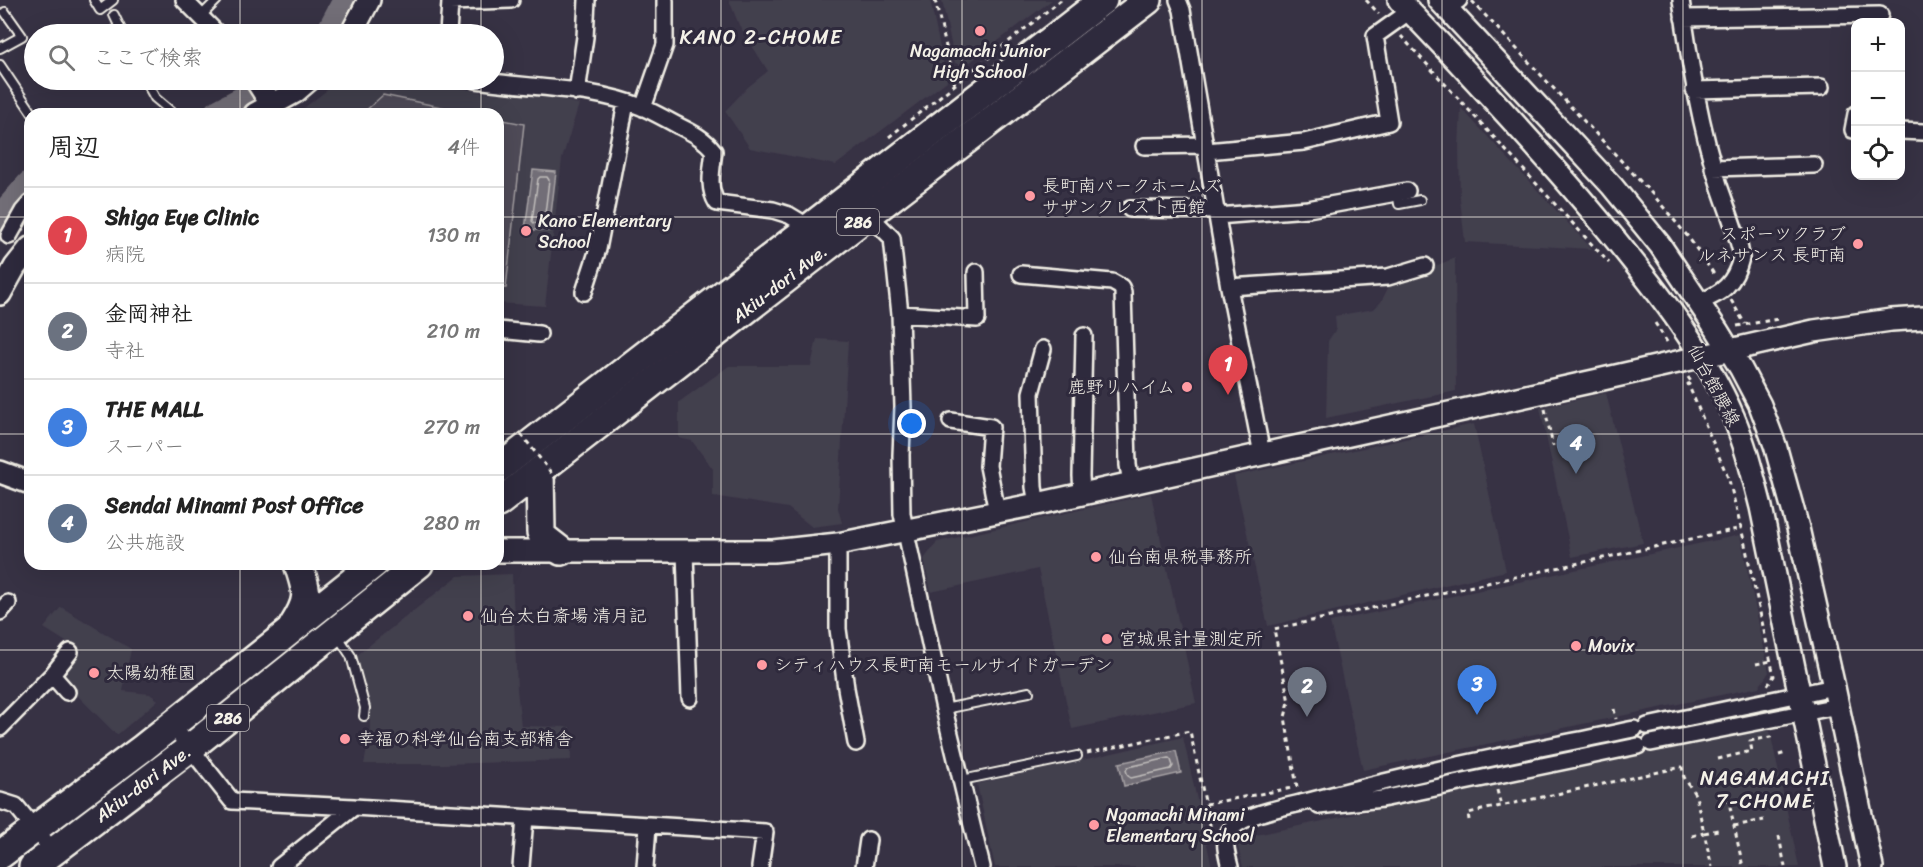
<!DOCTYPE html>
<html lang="ja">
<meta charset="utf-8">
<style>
body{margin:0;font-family:Sriracha,"Klee One",sans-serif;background:#f6f6f6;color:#222}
.controls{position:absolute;right:18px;top:18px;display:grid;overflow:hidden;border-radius:12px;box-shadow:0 6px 24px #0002}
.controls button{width:54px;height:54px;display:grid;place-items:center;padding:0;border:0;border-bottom:2px solid #e0e0e0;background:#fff;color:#222;font:30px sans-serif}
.you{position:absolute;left:912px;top:424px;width:21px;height:21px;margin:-15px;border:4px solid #fff;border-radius:50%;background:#1a73e8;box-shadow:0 0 0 9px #1a73e833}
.badge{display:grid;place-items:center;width:39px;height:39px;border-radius:50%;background:#1a73e8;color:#fff;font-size:20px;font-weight:700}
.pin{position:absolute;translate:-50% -50px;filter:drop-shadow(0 2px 3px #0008)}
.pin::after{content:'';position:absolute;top:32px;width:21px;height:18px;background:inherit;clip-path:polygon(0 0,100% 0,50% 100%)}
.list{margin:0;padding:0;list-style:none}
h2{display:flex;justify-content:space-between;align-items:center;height:78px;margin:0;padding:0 24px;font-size:26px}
h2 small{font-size:20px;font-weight:400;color:#767676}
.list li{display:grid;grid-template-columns:39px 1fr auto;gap:18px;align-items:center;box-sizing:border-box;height:96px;padding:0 24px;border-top:2px solid #e0e0e0}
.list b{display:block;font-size:22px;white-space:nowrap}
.list p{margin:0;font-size:20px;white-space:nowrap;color:#767676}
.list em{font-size:20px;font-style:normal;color:#767676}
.icon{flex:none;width:33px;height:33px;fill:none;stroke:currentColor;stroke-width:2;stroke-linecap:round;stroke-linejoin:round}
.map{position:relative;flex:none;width:1923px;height:867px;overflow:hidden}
.search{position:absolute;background:#fff;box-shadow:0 6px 24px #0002;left:24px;top:24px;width:480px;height:66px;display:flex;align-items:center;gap:15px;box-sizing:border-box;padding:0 21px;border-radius:33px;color:#767676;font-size:22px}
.panel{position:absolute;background:#fff;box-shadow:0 6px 24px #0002;left:24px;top:108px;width:480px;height:462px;border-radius:18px}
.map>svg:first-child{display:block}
.built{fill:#433f4e}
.green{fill:#504b59;stroke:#a29ea0;stroke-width:1.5}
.water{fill:#726e77;stroke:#a6a2a4;stroke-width:1.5}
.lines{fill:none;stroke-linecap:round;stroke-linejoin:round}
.shore{stroke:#c0bdbb;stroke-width:1.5}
.river{stroke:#726e77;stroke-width:28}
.lane-casing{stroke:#f4f1e8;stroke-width:12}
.street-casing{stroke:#f4f1e8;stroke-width:20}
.secondary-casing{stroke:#f4f1e8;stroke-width:26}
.highway-casing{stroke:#f4f1e8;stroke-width:32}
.path{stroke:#f4f1e8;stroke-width:3;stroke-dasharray:4.5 4.5;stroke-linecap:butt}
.lane{stroke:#2f2a3d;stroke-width:8}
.street{stroke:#2f2a3d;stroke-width:15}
.secondary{stroke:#2f2a3d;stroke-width:21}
.highway{stroke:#2f2a3d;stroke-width:27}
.path-bridge{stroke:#f4f1e8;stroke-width:3;stroke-dasharray:4.5 4.5;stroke-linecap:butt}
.grid{fill:none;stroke:#f4f1e8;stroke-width:1.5;stroke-opacity:0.55}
.poi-dot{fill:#ff9aa2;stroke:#2f2a3d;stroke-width:2}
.labels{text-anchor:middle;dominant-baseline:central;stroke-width:6;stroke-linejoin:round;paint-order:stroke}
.shield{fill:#2f2a3d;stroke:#b9b5b5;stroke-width:1.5}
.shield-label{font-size:16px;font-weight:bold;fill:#f4f1e8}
.poi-label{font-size:18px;fill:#f4f1e8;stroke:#2f2a3d;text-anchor:start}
.street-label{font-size:18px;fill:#f4f1e8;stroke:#2f2a3d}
.neighbourhood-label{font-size:20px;letter-spacing:1.5px;fill:#f4f1e8;stroke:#2f2a3d}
</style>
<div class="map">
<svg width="1923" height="867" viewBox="0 0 1923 867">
<rect width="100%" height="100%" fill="#373244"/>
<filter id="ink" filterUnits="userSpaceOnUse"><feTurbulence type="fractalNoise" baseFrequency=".0167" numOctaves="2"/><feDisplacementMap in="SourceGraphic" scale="12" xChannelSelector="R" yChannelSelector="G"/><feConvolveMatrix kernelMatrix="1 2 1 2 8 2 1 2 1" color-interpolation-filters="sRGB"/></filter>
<g filter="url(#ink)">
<!-- built -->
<path class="built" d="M729,0H930L947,81L836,165L750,148L725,111L748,87L768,71L739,25Z
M942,0H1052L965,66L955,63Z
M336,80H425L480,92L552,98L579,104L562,159L545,306L498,303V114H296L326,91Z
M1461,108L1592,249L1465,242L1460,199L1459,147Z
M1455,258L1456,391L1326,418L1328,341L1336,329L1335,316L1374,309L1381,302L1390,284Z
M817,339L848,341L838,508L842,523L812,527L788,508L713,496V469L692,441L679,438V402L729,366H811Z
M1606,393L1643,543L1572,557L1540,408Z
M1474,424L1506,571L1268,626L1234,476Z
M1151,494L1196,703L1072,729L1038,569L931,592L924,559L937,542Z
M1740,535L1769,672L1759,687L1363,770L1330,622Z
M512,574L517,689L521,726L570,727L571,760L444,764H364L370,734V705L357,655L458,576Z
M61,607L131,649L123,691L150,694L158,700L117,735L61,679L63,667L82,652L44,628Z
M1769,727L1799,867H1243L1238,847L1242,838Z
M1183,737L1212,867H995L977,784Z"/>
<!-- green -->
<path class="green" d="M383,95L475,114H362Z
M498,119L524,124L506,288H498Z"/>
<!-- water -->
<path class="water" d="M533,170L556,172L549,231L525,229Z
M1176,751L1181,773L1124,786L1119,763Z"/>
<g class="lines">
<!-- shore -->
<path class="shore" d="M540,177H547L549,180L544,222L541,224L534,223L532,221L538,179Z
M1169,758L1171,760L1173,766L1171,769L1131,778L1128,776L1126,770L1128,767Z"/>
<!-- river -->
<path class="river" d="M329,34L347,0
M217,114L281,80
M0,226L9,209L30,185"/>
<defs>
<path id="lane" d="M94,0L100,10L113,0
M114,15L123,34
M201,16L217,0
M0,48L22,36L5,12
M0,65L33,114
M145,80L155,98L174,114
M1397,193L1399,204L1420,200
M337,635L351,656L365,708L364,716
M944,709L1029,692
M962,780L1077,756"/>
<path id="street" d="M184,0L218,34
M1178,0L1182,10L1229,287L1262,454
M1681,0C1690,64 1700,127 1720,188C1724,200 1743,250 1741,258C1735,283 1722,294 1699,302
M1447,8L1459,0
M1683,18L1880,15
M448,34L450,2L511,0
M476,80C530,88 593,87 644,108C655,113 666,119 677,125C691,132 704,138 714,151C712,169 707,187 717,203L773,210L789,215L809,227
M1694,90L1821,87
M577,92L585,37L587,0
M643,108L665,45V0
M1856,114L1853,130H1856
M1900,131L1923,132
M1144,146L1205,145
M1207,151L1304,142L1389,122L1375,36L1410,11
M1713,168L1814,165
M1130,209L1217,210
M864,210L892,238L900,314L903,407L901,455L902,514L944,709L982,867
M1217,216L1308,209L1407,191
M9,236L23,211L30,203
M1021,274L1112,282L1121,287L1123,292L1128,465L1131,483
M1229,287L1388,277L1425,266
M584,292L598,249L626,103
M900,314L977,319L976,272
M498,330L539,334
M951,421L991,427L988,466L997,512
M1082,493L1081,476L1084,336
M1037,504L1034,487L1031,393L1043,349
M838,544V629L846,688L856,743
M685,552L690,698
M0,612L8,603
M52,675L67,692
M172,725L232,801L354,807L765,832L760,867
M1647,726L1834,687
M0,728L52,675L70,652
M1651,743L1838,706
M0,801L16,806L53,851
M1319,806L1382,799L1638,746
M279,867L354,807
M521,867L525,818
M645,867L648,826
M864,867L868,840
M1230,867C1227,854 1221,839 1232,828C1249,812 1291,806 1313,800C1419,771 1527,751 1634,729"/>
<path id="secondary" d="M1399,0C1473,77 1547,156 1615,239C1658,292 1706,353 1733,416C1746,446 1753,476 1761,507L1835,867
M1439,0L1612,186L1660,245L1717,330L1741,369L1760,405L1775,445L1798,528L1834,687L1872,867
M351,34L369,0
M256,80L272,105
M255,114L295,92L309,80
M0,294L15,267L30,248
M0,472L30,483
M498,551H773L838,544L1037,504L1594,381L1814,331L1891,320L1923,318"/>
<g id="highway">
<path d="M498,469L1103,0"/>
<path d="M540,471L541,532L543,537L561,551"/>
<path id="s1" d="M498,503L810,260L1148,0"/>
<path d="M293,626C310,599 308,594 298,564"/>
<path d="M0,855L143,748L374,564"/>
<path id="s2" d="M33,867L190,748L419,564"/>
</g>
</defs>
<!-- lane casing -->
<use href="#lane" class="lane-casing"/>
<!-- street casing -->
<use href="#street" class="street-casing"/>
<!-- secondary casing -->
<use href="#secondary" class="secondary-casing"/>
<!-- highway casing -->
<use href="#highway" class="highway-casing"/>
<!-- path -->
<path class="path" d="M935,0L955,85
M1366,0L1379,14
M1472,1L1655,197L1689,238L1716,277
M1401,36L1609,263
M889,137L1061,0
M1731,300L1745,324
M1655,323L1669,345
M1737,326L1778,319
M1688,377L1692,383L1688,384L1729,480L1744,540L1774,676L1768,685
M1545,409L1553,446
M498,527H501
M256,564L278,566
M1756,664L1771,661
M1614,709L1616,719
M1087,753L1190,731L1212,834
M1779,755L1786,753
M1718,759L1752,751L1750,741L1775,736
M1297,787L1285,717L1289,702L1274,629L1742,528
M1497,790L1501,806
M1728,798L1743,867
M1206,804L1292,788
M1469,820L1468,813L1682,767L1684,777L1696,796L1704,833L1718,830
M1734,826L1764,820
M1692,836L1704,833L1712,867
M1779,836L1785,867"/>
<!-- lane -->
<use href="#lane" class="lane"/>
<!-- street -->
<use href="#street" class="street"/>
<!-- secondary -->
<use href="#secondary" class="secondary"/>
<!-- highway -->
<use href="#highway" class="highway"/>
<!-- path-bridge -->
<path class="path-bridge" d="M521,434L556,479"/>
</g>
</g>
<!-- grid -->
<path class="grid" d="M240,0V34M481,0V34M721,0V867M962,0V867M1202,0V867M1442,0V867M1683,0V867M240,80V114M481,80V114M0,217H30M498,217H1923M0,434H30M498,434H1923M240,564V867M481,564V867M0,650H1923"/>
<!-- markers -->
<g class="poi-dot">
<circle cx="980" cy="31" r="6"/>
<circle cx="1030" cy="196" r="6"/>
<circle cx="526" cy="231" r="6"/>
<circle cx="1858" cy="244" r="6"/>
<circle cx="1187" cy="387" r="6"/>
<circle cx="1096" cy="557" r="6"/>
<circle cx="468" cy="616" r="6"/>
<circle cx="1107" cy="639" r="6"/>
<circle cx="1576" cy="646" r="6"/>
<circle cx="762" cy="665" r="6"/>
<circle cx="94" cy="673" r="6"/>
<circle cx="345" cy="739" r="6"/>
<circle cx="1094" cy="825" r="6"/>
</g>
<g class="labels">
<!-- shield labels -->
<g class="shield">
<rect x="837" y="209" width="42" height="26" rx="4.5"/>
<rect x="207" y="705" width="42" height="26" rx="4.5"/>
</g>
<g class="shield-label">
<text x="858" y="222">286</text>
<text x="228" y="718">286</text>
</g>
<!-- poi labels -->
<g class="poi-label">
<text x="980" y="51" text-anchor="middle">Nagamachi Junior<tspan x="980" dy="21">High School</tspan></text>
<text x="1042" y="186">長町南パークホームズ<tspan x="1042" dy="21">サザンクレスト西館</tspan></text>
<text x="538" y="221">Kano Elementary<tspan x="538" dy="21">School</tspan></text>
<text x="1846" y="234" text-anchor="end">スポーツクラブ<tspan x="1846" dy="21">ルネサンス 長町南</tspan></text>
<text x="1175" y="387" text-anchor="end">鹿野リハイム</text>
<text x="1108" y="557">仙台南県税事務所</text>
<text x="480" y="616">仙台太白斎場 清月記</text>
<text x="1119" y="639">宮城県計量測定所</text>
<text x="1588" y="646">Movix</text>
<text x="774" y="665">シティハウス長町南モールサイドガーデン</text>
<text x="106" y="673">太陽幼稚園</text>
<text x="357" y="739">幸福の科学仙台南支部精舎</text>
<text x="1106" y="815">Ngamachi Minami<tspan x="1106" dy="21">Elementary School</tspan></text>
</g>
<!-- street labels -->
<g class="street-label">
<text stroke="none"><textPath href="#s1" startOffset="357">Akiu-dori Ave.</textPath></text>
<text transform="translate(1714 385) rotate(62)">仙台館腰線</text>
<text stroke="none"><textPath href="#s2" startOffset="138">Akiu-dori Ave.</textPath></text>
</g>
<!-- neighbourhood labels -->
<g class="neighbourhood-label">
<text x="761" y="37">KANO 2-CHOME</text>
<text x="1765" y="778">NAGAMACHI<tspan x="1765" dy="23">7-CHOME</tspan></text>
</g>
</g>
</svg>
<div class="controls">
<button>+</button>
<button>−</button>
<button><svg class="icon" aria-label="locate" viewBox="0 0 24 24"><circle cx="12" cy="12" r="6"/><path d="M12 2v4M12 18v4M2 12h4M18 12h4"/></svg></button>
</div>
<div class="you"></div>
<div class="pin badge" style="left:1228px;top:395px;background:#e0444e">1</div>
<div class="pin badge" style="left:1307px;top:717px;background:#6b7280">2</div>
<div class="pin badge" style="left:1477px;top:715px;background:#3f7fe0">3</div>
<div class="pin badge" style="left:1576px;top:474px;background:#5c6f8a">4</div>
<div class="search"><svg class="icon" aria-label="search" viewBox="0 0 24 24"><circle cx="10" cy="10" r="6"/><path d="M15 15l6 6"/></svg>ここで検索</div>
<section class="panel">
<h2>周辺<small>4件</small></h2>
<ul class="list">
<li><span class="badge" style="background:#e0444e">1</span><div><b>Shiga Eye Clinic</b><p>病院</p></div><em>130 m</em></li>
<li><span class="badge" style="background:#6b7280">2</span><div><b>金岡神社</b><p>寺社</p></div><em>210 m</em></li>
<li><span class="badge" style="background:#3f7fe0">3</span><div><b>THE MALL</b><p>スーパー</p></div><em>270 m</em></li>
<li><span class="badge" style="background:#5c6f8a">4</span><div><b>Sendai Minami Post Office</b><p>公共施設</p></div><em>280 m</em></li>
</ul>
</section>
</div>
